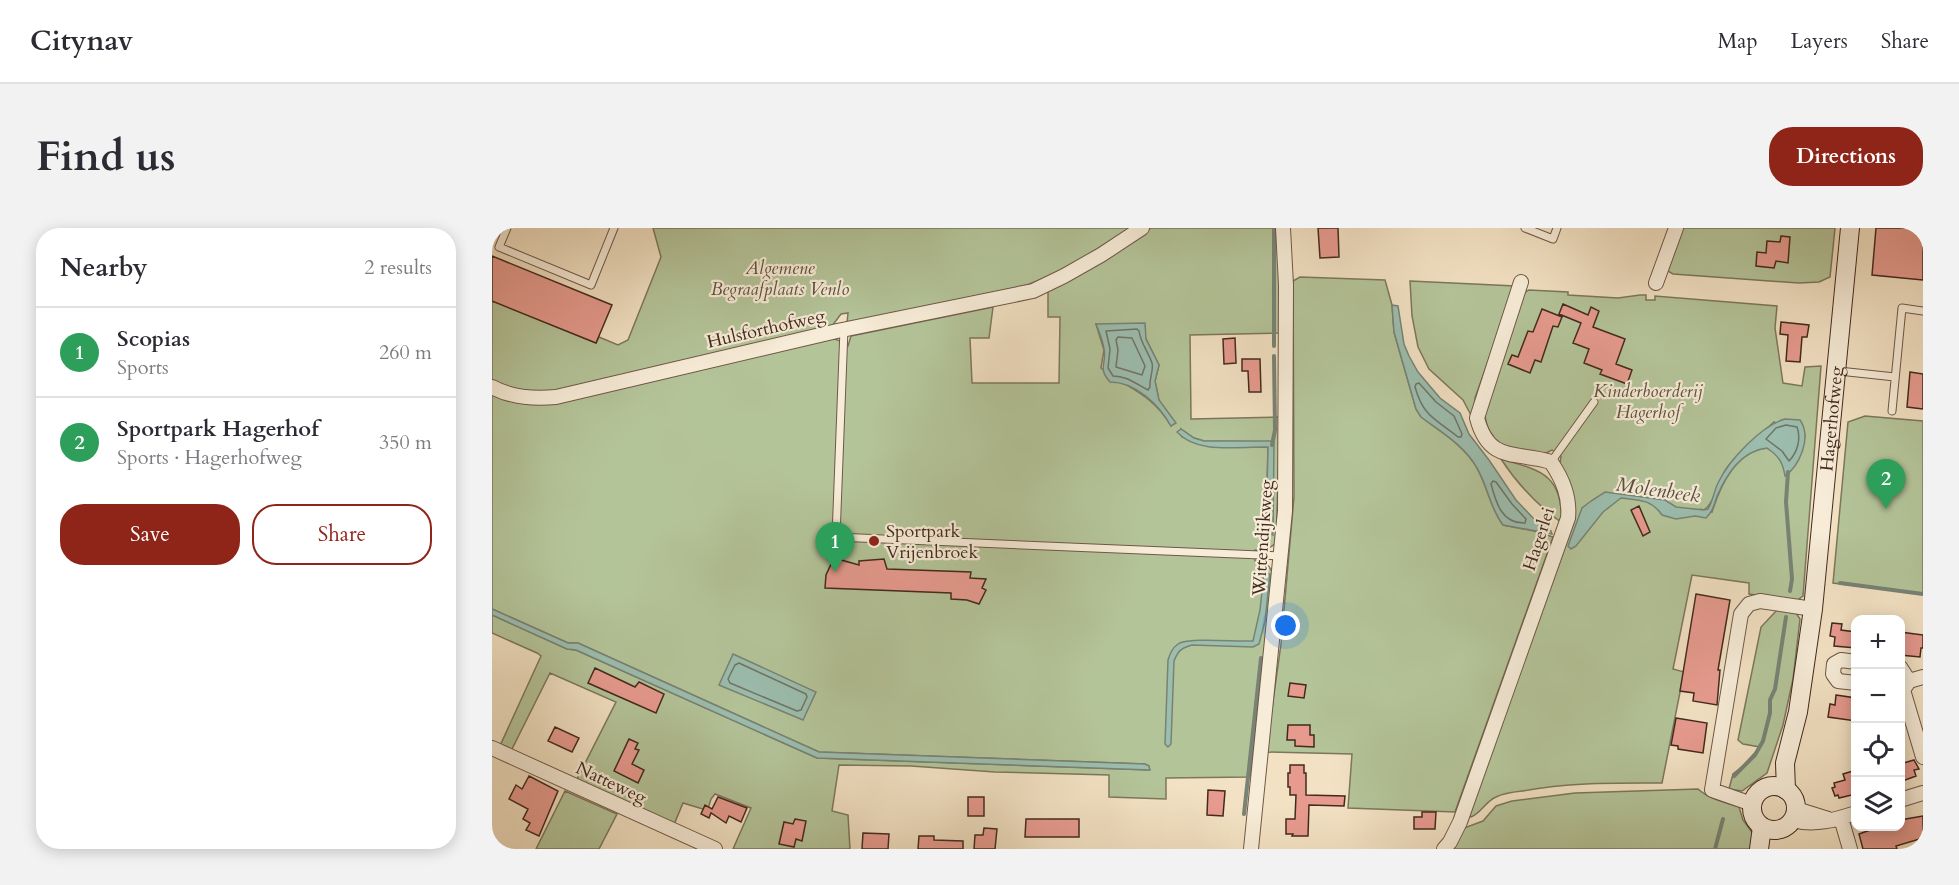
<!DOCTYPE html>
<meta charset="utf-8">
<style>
body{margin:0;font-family:Cardo,serif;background:#f2f2f3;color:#2b2b33}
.controls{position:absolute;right:18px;bottom:18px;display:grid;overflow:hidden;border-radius:12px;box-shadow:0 3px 15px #0003}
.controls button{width:54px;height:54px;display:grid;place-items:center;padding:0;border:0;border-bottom:2px solid #e1e1e2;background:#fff;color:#2b2b33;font:30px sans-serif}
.you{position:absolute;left:794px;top:398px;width:21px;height:21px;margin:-15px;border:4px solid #fff;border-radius:50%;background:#1a73e8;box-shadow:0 0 0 9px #1a73e833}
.badge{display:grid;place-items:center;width:39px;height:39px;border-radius:50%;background:#8f2418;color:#fff;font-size:20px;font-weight:700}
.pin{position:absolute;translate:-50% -50px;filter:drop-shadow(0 2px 3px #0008)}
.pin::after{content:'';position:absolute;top:32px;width:21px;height:18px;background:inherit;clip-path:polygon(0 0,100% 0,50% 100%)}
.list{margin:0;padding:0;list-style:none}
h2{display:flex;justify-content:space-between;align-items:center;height:78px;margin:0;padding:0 24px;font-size:26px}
h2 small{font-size:20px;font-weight:400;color:#7c7c81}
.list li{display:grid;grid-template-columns:39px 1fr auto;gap:18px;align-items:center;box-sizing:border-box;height:90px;padding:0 24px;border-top:2px solid #e1e1e2}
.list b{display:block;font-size:22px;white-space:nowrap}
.list p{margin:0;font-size:20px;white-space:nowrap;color:#7c7c81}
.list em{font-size:20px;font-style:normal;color:#7c7c81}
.actions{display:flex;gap:12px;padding:18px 24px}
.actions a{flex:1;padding:14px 0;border:2px solid #8f2418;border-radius:24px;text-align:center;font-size:21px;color:#8f2418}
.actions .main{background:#8f2418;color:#fff}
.icon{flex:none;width:33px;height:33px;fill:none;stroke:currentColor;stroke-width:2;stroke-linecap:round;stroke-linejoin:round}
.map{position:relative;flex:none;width:1431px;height:621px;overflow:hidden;border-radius:24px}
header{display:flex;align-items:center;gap:36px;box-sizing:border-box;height:84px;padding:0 30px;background:#fff;border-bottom:2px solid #e1e1e2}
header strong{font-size:28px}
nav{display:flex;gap:33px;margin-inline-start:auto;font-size:21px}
.intro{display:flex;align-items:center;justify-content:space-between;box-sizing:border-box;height:144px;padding:0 36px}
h1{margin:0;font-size:42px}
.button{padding:15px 27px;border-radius:24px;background:#8f2418;color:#fff;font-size:21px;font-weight:700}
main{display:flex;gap:36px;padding:0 36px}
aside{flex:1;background:#fff;border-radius:24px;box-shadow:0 3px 15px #0003}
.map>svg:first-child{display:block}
.green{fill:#b4c499;stroke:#7c775c;stroke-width:1.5;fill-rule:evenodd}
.water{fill:#9cbeaf;stroke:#788375;stroke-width:1.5}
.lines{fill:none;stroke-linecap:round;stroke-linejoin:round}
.shore{stroke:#707466;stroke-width:1.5}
.stream{stroke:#788375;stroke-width:4}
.building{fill:#e79b8f;stroke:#432a1e;stroke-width:1.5}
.lane-casing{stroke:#6f5847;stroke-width:9}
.street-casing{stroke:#6f5847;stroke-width:16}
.secondary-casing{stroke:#432a1e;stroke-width:20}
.lane{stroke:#f7ecd8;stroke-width:7}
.street{stroke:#f7ecd8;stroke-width:14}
.secondary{stroke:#f7ecd8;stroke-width:18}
.poi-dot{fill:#8f2418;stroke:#f7ecd8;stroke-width:2}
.labels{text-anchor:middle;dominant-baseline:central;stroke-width:4.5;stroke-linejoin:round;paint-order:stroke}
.park-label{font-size:18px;font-style:italic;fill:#5f503d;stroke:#f7ecd8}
.street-label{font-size:18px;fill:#432a1e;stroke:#f7ecd8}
.poi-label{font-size:18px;fill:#432a1e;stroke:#f7ecd8;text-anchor:start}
.water-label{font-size:20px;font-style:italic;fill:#594f42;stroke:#f7ecd8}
</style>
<header>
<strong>Citynav</strong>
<nav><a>Map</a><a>Layers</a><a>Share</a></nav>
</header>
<div class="intro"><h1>Find us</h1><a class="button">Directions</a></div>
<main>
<aside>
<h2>Nearby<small>2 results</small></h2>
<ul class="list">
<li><span class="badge" style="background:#2e9e5b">1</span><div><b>Scopias</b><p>Sports</p></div><em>260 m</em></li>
<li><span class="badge" style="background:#2e9e5b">2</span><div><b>Sportpark Hagerhof</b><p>Sports · Hagerhofweg</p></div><em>350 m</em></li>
</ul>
<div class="actions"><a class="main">Save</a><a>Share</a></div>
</aside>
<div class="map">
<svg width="1431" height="621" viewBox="0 0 1431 621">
<rect width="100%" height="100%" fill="#f2e1c3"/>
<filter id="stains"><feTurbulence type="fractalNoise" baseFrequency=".00333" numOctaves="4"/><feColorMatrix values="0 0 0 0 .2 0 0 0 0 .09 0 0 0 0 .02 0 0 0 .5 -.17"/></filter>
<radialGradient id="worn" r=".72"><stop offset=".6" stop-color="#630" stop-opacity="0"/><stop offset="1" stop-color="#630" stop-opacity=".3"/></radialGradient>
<!-- green -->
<path class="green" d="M161,0H641L565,45L535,57L355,95L356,85L349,86L340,98L72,162C45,165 25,164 0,154V73L104,115L107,109L126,117L136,112L169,29Z
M659,0H786L789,105L698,107L699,191L788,189L784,315L773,323L763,322V333H773L782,346L758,549L674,550V571L617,569V547L503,544L419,538L347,537L340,583L356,587L358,621H241L259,580L223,566L219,571L216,581L214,582L191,575L181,599L83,555L124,474L58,445L18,525L7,520L49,428L45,425L0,405V387L75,421L84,422L325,530L657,542V538L653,536L327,524L86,415H76L0,381V165L18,171L340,110L348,113V119L356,118L359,108L501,79L497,110H478L480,155H567L568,89H556V62L614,31ZM604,96L654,111L667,137L663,153L667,173L683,195L679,198C661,166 636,161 609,140L612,122ZM689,201L702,210L712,213L781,214L774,304L776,219H733L690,209Z
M1190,0H1343L1338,49L1327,54L1307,55L1181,46L1174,42Z
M808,49L893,52L900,77L902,104L924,181L929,189C949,204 973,218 985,240C996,259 998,280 1011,297L1042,303L1061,309L963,584L856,580L860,526L774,524L789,416L802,269L801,53Z
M918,53L1023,58L983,170L981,191L971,172L937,141L926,119L920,88Z
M1037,62L1076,64V67L1126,70L1148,67H1154V72H1163V68L1285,78L1283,100L1291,155L1310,158L1313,139L1329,138L1311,368L1304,373L1257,366V355L1200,347L1181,441L1192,444L1170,555C1123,555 1077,554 1031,563C1022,564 1012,565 1004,569C993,574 989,585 979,589L975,587L1077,265L1068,236L1069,228L1060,222L1050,227L1008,219C999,206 992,198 993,181L1030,71L1033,64ZM1282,194L1313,208L1306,232L1292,239L1286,227L1275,220C1244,223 1229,256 1220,284L1208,281L1212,282C1222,276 1227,252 1234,241C1247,223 1265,209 1282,194Z
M1373,188L1431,193V366L1341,355L1356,194Z
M1009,231C1051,243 1069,246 1070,295C1045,277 1026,257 1009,231Z
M1285,382L1304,385L1308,391L1301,451L1291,497L1275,545L1250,563L1237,561L1241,546L1251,538L1268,519L1251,516L1246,512L1269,399Z
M1206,561C1217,571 1234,575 1247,579L1251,592L1262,607L1261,621H958L972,600L991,593L1004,578L1020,573L1083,565Z
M73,563L125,586L107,621H44Z"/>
<!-- water -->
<path class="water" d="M900,77L906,78L912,116L917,128L926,144L948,170L968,185L977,206L997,232L1024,272L1043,292L1059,303L1060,306L1011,297C998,280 996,259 985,240C973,218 949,204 929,189L924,181L902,104Z
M653,95L654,111L667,137L663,153L667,172L684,195L679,198C667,177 644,154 618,154C605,139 615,137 612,121C611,113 607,104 604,96Z
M1293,191L1308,192C1320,209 1308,237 1293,248C1291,235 1287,228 1275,220C1249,223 1235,246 1225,268C1222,277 1221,283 1214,290L1203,288L1184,291L1170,287C1159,271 1147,272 1129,270L1111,284L1084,318L1079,321L1076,318L1090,280L1099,273L1113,264L1173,272L1184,279L1212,282L1216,281C1221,273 1222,263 1226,255C1237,232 1269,198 1293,191Z
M689,201L702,210L712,213H782L781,307L774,305L776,219C748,218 706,227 685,204Z
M772,345L778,346L773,393L767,416L761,419L700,417C689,420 686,423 682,433L679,516L676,519L673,516L676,432C678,426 680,420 686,416C695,409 746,414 761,413L768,382Z
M0,381L76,415H86L327,524L653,536L657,538L658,542L325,530L84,422L75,421L0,387Z
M241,426L324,464L311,492L227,457Z"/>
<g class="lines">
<!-- shore -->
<path class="shore" d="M645,101L647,103C649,116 656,123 660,135C662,142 657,151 658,159L656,162C644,156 635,148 621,148L616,140L618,121L614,103Z
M626,109L640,110L653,138L650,147L624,139L626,122L624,112Z
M927,155L944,174L962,188L970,206L969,209H966C943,190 932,190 923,159L924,156Z
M1294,197L1305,199C1309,210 1306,224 1297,233L1290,223L1274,211L1284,200Z
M1001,253L1004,254L1020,276L1034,291L1033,295C1010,296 1004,275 999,256Z
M247,435L314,466L315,469L309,482L305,483L238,455L236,451L243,437Z"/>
<!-- stream -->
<path class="stream" d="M782,0V118
M780,217L783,202L782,128
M1296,244L1294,274L1300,351L1298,363
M1348,355L1431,366
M1242,548L1263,527L1271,513L1278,485V472L1283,461L1294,389
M752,586L769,430
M1223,621L1231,591"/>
</g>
<!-- building -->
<path class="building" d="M826,0H846L847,29L828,30Z
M1384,0H1431V52L1380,47Z
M1289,8L1298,9L1296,35L1284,33L1282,40L1264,38L1265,24L1274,25L1275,13L1288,14Z
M0,28L120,77L104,115L0,73Z
M1071,76L1096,87L1099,79L1107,83L1101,99L1133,111L1124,136L1140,142L1135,156L1108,146L1110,142L1092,135L1097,121L1081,115L1089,95L1067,86Z
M1050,81L1070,89L1066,99L1061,98L1049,134L1043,132L1038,145L1016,136L1020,127L1026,129L1036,103L1041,104Z
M1289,94L1317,97L1315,109H1310L1308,134L1294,133L1296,107L1288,106Z
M743,110L744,135L732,136L731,111Z
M750,131H768L769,164H757L756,143H750Z
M1418,144L1431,146V181L1415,179Z
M1147,278L1158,304L1151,308L1139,282Z
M342,330L367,337V333L392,331L395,341L479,344L478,350L494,351L490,360L494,362L487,376L475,372L459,371V365L333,360L334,347Z
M1204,366L1238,372L1226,442H1228L1225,477L1201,473L1202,465L1188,463Z
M1340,395L1350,396L1349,402L1364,404V420L1342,418L1343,409L1338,408Z
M1408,404L1431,407V420H1429L1428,429L1408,427Z
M103,440L143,459L147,454L172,466L164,485L96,455Z
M798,455L814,457L812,470L796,468Z
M1344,467L1364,470V493L1336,489L1338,476L1343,477Z
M1184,490L1215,495L1211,525L1186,521V518L1179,517Z
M796,497H818V507H822V519L803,518V512H795Z
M63,499L87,510L80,524L56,513Z
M137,511L146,515L143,521L147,522L140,536L152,542L146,555L122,543Z
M1422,532L1427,541L1422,542L1424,548L1408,554V536Z
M798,537H812V545H814V567L853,568L852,578L817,577L816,608H800L801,606H794V591H803L804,567H798V559H796V545H798Z
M1364,542V566L1347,570L1346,567L1343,568L1340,560L1343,559L1342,555L1353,552L1351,546Z
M37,548L66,563L47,608L34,602L38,595L31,591L36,581L17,571L24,557L30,561Z
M716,562L733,563L731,588L715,587Z
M226,569L255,580L249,594L237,588L234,595L219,585L217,590L209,586L213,577L220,581Z
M476,569H492V588H476Z
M930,584H944L943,601H922V589H930Z
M1431,588V610L1404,618L1405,621H1371L1367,606L1381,601L1408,598V592Z
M303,591L314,593L310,613L304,611L302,619L287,616L292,594L301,596Z
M534,591H587V609H533Z
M492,600L505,601L503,621H482L483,607H491Z
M371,605L397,606L396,621H370Z
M427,608H442V612L471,613V621H426Z"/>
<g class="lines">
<defs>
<path id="lane" d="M15,0L7,19L99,57L122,0
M1033,0L1061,11L1065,0
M352,101L344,309L789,328
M1347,143L1403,149
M1400,183L1410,80L1431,83
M1059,234L1102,174"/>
<path id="street" d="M1164,55L1184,0
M0,159C20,170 42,171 64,169L345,103L541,63L572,48L609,27L650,0
M1364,434L1349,432L1342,436L1341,446L1346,453L1364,455
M1408,439L1417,453
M1431,449L1417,453L1411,462L1431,529
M0,520L223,621
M1408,572L1431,565
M1260,576L1220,562L1249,386L1257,376L1268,373L1321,381
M1304,581L1336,591
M1349,590L1358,621
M1301,592C1322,598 1343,592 1364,585
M759,621L793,283L794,57L791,0
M952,621L958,614L968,594L1076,290C1078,269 1071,252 1059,234C1025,223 997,236 985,190L1029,54"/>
<g id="secondary">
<circle cx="1282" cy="580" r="22"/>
<path id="s1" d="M1294,562L1293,535L1306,484L1321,381L1358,0"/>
<path d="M1267,621L1270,599"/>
</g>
</defs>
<!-- lane casing -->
<use href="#lane" class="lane-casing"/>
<!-- street casing -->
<use href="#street" class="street-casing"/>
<!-- secondary casing -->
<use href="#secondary" class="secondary-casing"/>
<!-- lane -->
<use href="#lane" class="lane"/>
<!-- street -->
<use href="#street" class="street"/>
<!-- secondary -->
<use href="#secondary" class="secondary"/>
</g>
<!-- markers -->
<circle class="poi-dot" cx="382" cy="313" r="6"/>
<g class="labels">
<!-- park labels -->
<g class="park-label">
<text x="288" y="40">Algemene<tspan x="288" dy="21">Begraafplaats Venlo</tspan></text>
<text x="1156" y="163">Kinderboerderij<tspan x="1156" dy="21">Hagerhof</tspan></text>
</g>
<!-- street labels -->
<g class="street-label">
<text transform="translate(274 101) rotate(-13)">Hulsforthofweg</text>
<text stroke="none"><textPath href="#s1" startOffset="375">Hagerhofweg</textPath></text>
<text transform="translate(771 310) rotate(-86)">Wittendijkweg</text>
<text transform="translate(1047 311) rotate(-72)">Hagerlei</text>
<text transform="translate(119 555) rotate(25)">Natteweg</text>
</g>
<!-- poi labels -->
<g class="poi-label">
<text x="394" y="303">Sportpark<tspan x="394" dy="21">Vrijenbroek</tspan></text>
</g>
<!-- water labels -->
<g class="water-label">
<text transform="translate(1166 262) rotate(8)">Molenbeek</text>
</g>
</g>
<rect width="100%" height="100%" filter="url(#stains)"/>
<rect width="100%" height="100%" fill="url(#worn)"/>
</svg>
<div class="controls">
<button>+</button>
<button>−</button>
<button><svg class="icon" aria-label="locate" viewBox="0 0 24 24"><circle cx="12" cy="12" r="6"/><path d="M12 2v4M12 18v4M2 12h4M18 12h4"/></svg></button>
<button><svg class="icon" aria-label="layers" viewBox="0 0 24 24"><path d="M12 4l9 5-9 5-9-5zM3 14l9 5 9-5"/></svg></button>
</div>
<div class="you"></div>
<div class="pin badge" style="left:343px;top:344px;background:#2e9e5b">1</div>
<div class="pin badge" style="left:1394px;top:281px;background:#2e9e5b">2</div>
</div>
</main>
